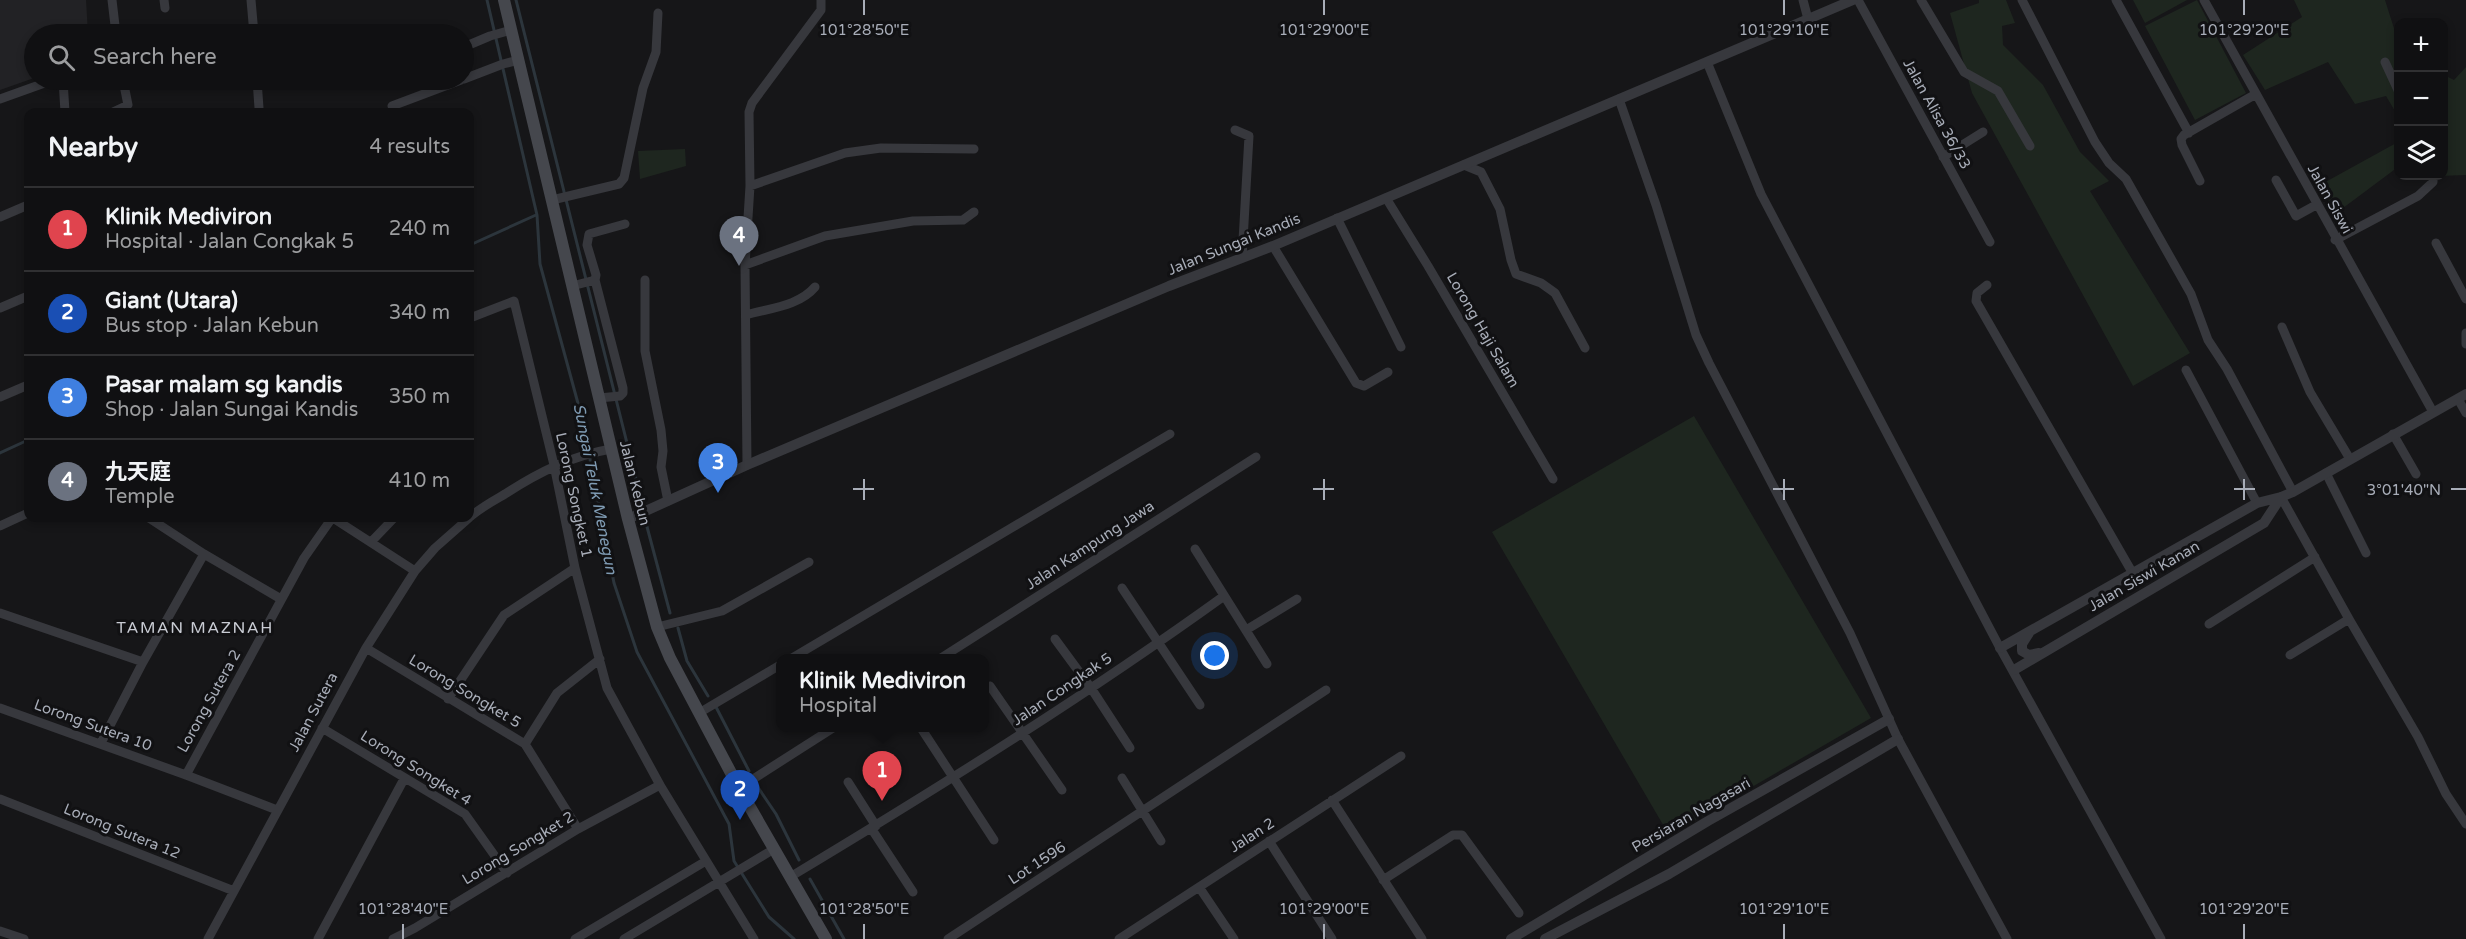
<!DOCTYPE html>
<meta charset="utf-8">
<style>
body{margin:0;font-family:"Varela Round","Noto Sans SC",sans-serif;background:#1e1e20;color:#f1f3f6}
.controls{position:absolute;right:18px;top:18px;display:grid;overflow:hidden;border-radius:12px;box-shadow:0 3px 9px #0003}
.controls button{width:54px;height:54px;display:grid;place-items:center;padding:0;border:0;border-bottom:2px solid #303032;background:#101012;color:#f1f3f6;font:30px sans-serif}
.you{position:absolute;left:1215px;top:656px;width:21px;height:21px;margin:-15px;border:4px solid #fff;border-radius:50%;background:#1a73e8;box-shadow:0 0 0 9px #1a73e833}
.badge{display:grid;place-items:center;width:39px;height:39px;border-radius:50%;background:#f2b134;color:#fff;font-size:20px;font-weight:700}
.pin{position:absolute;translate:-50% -50px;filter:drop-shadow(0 2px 3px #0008)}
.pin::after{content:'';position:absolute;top:32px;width:21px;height:18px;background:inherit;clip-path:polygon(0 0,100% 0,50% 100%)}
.popup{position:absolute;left:776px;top:654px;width:213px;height:78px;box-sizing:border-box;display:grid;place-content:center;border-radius:12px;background:#101012;filter:drop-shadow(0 2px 4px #0005);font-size:20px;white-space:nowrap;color:#9c9d9f}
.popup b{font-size:22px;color:#f1f3f6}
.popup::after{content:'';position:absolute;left:50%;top:100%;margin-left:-12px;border:12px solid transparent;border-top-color:#101012}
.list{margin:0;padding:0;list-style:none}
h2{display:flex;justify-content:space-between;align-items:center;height:78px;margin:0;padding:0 24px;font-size:26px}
h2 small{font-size:20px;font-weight:400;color:#9c9d9f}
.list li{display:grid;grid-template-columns:39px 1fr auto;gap:18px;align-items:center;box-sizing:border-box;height:84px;padding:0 24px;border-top:2px solid #303032}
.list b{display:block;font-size:22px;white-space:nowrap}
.list p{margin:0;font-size:20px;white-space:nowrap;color:#9c9d9f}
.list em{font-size:20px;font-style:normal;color:#9c9d9f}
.icon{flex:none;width:33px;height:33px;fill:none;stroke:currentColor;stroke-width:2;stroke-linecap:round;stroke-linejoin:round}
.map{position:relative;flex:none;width:2466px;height:939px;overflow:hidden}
.search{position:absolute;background:#101012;box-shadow:0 3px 9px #0003;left:24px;top:24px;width:450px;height:66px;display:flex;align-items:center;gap:15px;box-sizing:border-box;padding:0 21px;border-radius:33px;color:#9c9d9f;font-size:22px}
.panel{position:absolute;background:#101012;box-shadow:0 3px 9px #0003;left:24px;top:108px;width:450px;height:414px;border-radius:12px}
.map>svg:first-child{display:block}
.built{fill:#222225}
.green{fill:#1e261f}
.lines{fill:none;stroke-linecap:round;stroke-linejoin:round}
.stream{stroke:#2c353c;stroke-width:3}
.minor{stroke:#37383d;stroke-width:9}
.tertiary{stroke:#37383d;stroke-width:10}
.secondary{stroke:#45474d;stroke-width:12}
.ticks{fill:none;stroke:#a8adb8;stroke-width:2}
.labels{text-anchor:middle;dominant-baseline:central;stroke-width:6;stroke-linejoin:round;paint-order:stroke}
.street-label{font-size:15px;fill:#a8adb8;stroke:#111113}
.water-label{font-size:16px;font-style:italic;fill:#7f9bb3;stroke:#111113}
.neighbourhood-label{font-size:16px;letter-spacing:1.5px;fill:#c9ccd4;stroke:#111113}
.ticks-label{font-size:15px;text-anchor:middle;fill:#a8adb8;stroke:#111113;stroke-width:6;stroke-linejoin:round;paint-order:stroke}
</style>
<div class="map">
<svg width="2466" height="939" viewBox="0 0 2466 939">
<rect width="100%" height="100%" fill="#161618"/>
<!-- built -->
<path class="built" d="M0,0H86L88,34H34V78L0,90Z"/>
<!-- green -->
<path class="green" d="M1979,0H2006L2015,23L2002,26L2003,45L2043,85L2080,152L2109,181L2090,191L2190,353L2133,386L1972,93L1950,13L1979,3Z
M2133,0H2187L2145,23Z
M2197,0L2246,93L2195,120L2145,26Z
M2294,0H2385L2398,41V116L2386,96L2355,104L2328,62L2265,90L2243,55L2302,17Z
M2466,67V175L2439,176H2444V75L2454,80Z
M2398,142V167L2335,214L2320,185Z
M685,149L686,166L640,179L638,151Z
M1694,416L1871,718L1669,835L1492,532Z"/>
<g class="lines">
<!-- stream -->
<path class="stream" d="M487,0L537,215L540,264L582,418L614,583L637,652L729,824L734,861L769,917L794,939
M516,0L641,499
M470,245L536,215
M0,453L28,440
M646,523L670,613
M678,628L687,661L708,696
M716,707L749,771
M755,783L776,814L799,860
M810,879L844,939"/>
<!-- minor -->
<path class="minor" d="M112,0L116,34
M164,0L165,8
M251,0L254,34
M1803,0L1808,19
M1858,0L1990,242
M1921,0L1964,72L1998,91L2030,146
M2022,0L2095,142L2109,163L2126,179L2191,294L2208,340L2227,369L2293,492
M2116,0L2189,133
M2204,0L2433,412
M464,47L490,36L511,30
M1707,62L1761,194L2000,648L2161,939
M2385,62L2398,90
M464,79L503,64L519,60
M63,80L65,112
M257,80L259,108
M0,99L53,80
M1619,99L1656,205L1696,335L1709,363L1850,633L1898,739L2007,939
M392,106L461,80
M113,112L128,105L123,80
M1235,130L1249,136L1242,258
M1943,157L1983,132
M1464,165L1481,172L1500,209L1511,260L1516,274L1541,283L1555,293L1585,348
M2276,180L2296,216L2316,205
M2200,181L2182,145L2181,139L2184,135L2256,94
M750,186L845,153L881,148L974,149
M1386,198L1428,266L1553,479
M552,200L619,184L624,178L643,88L656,52L658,13
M0,217L28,205
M1337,218L1401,347
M2335,240L2418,196L2433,182V176
M2436,243L2466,299
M1273,246L1356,383L1364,386L1388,372
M745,265L825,236L913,221L963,220L974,212
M595,280L623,388V393L620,396L599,398
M645,280V351L661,430L663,451L661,467L668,501
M1987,285L1977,293L1976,301L2132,572
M572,286L595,280L596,275L587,245L589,234L625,224
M0,308L28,296
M746,315C770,308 799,306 815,287
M470,318L514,301L554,465L575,568L607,688L660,785L754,939
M2282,327L2310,392L2350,459
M2466,333V344
M2186,370L2257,503
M0,397L28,385
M2458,399L2466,413
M2393,434L2416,474
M747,465L745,265L750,186L749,112L752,103L821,10V0
M2326,473L2366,553
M2281,497L2349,619L2290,655
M470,517C480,508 493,501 505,494C539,472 571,456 611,449
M149,518L204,554L281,599
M333,518L415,571
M0,526L28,513
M371,542L394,518
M1195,549L1267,664
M1122,588L1200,705
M0,613L143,662
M2349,619L2418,737L2446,794L2466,824
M2209,624L2315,557
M657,627L722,611L809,562
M1246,630L1297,599
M1055,639L1091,688L1130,748
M366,648L525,744L578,829
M792,658L1170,434
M941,658L1256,457
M990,686L1062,790
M448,699L504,615L575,568
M0,708L186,775L277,810
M699,713L780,665
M322,728L465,814L507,873
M921,728L994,840
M101,743L143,662L204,554
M525,744L557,693L600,659
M186,775L304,558L332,518
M1122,778L1161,841
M848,782L876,826
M739,788L833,728
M0,799L234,891
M1332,800L1422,939
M871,828L913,892
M1269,841L1332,939
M790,877C938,788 1084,697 1224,596
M1383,880L1453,835H1462L1519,913
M1199,887L1234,939
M0,931L24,939
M208,939L366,648L415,571L435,548L469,518
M318,939L404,779
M393,939L415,928L578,829L660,785
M575,939L706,861
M624,939L774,849
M948,939L1326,690
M1119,939L1401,756"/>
<!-- tertiary -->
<path class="tertiary" d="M628,519L747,465L1169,286L1273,246L1853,0
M2029,633L2022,644V651L2029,655L2039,653
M2000,648L2257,503L2281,497L2293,492L2466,394
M2014,670L2264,523L2281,497
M1511,939L1708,821L1889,719
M1545,939L1669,874L1898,739"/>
<!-- secondary -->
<path class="secondary" d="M504,0L628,519L657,627L670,658L739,788L826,939"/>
</g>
<!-- ticks -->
<path class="ticks" d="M864,0V15M1324,0V15M1784,0V15M2244,0V15M864,479V500M1324,479V500M1784,479V500M2244,479V500M853,489H874M1313,489H1334M1773,489H1794M2234,489H2255M2451,489H2466M403,924V939M864,924V939M1324,924V939M1784,924V939M2244,924V939"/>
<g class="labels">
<!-- street labels -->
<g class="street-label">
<text transform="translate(1937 114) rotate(61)">Jalan Alisa 36/33</text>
<text transform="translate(2330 199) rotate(61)">Jalan Siswi</text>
<text transform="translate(1234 244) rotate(-22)">Jalan Sungai Kandis</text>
<text transform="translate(1483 330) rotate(60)">Lorong Haji Salam</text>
<text transform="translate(635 483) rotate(76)">Jalan Kebun</text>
<text transform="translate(574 495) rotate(78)">Lorong Songket 1</text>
<text transform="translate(1090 545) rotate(-33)">Jalan Kampung Jawa</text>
<text transform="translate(2144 576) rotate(-30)">Jalan Siswi Kanan</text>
<text transform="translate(1062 689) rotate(-34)">Jalan Congkak 5</text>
<text transform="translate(465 691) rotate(31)">Lorong Songket 5</text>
<text transform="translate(209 701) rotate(-61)">Lorong Sutera 2</text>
<text transform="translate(313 712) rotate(-62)">Jalan Sutera</text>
<text transform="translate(93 725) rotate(20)">Lorong Sutera 10</text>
<text transform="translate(416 768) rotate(32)">Lorong Songket 4</text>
<text transform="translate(1691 815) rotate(-30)">Persiaran Nagasari</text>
<text transform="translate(122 831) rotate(22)">Lorong Sutera 12</text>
<text transform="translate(1252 835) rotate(-33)">Jalan 2</text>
<text transform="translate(518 848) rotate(-31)">Lorong Songket 2</text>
<text transform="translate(1037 863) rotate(-33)">Lot 1596</text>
</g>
<!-- water labels -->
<g class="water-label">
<text transform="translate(595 489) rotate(79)">Sungai Teluk Menegun</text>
</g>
<!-- neighbourhood labels -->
<g class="neighbourhood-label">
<text x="195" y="628">TAMAN MAZNAH</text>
</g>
</g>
<g class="ticks-label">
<text x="864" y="35">101°28'50"E</text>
<text x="1324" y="35">101°29'00"E</text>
<text x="1784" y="35">101°29'10"E</text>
<text x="2244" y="35">101°29'20"E</text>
<text x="2404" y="495">3°01'40"N</text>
<text x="403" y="914">101°28'40"E</text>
<text x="864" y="914">101°28'50"E</text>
<text x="1324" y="914">101°29'00"E</text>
<text x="1784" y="914">101°29'10"E</text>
<text x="2244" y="914">101°29'20"E</text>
</g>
</svg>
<div class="controls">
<button>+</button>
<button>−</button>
<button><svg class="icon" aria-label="layers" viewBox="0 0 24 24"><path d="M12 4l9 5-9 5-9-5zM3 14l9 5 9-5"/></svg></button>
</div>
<div class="you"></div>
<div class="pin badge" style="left:882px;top:801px;background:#e0444e">1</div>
<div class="popup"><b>Klinik Mediviron</b>Hospital</div>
<div class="pin badge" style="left:740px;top:820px;background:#1a4fb4">2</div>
<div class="pin badge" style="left:718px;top:493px;background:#3f7fe0">3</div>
<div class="pin badge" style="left:739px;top:266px;background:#6b7280">4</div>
<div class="search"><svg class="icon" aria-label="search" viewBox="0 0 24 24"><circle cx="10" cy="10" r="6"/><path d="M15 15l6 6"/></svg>Search here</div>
<section class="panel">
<h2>Nearby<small>4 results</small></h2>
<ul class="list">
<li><span class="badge" style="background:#e0444e">1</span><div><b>Klinik Mediviron</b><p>Hospital · Jalan Congkak 5</p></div><em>240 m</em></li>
<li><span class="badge" style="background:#1a4fb4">2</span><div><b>Giant (Utara)</b><p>Bus stop · Jalan Kebun</p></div><em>340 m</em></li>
<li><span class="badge" style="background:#3f7fe0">3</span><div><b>Pasar malam sg kandis</b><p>Shop · Jalan Sungai Kandis</p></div><em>350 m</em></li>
<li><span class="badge" style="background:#6b7280">4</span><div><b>九天庭</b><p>Temple</p></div><em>410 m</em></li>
</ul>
</section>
</div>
